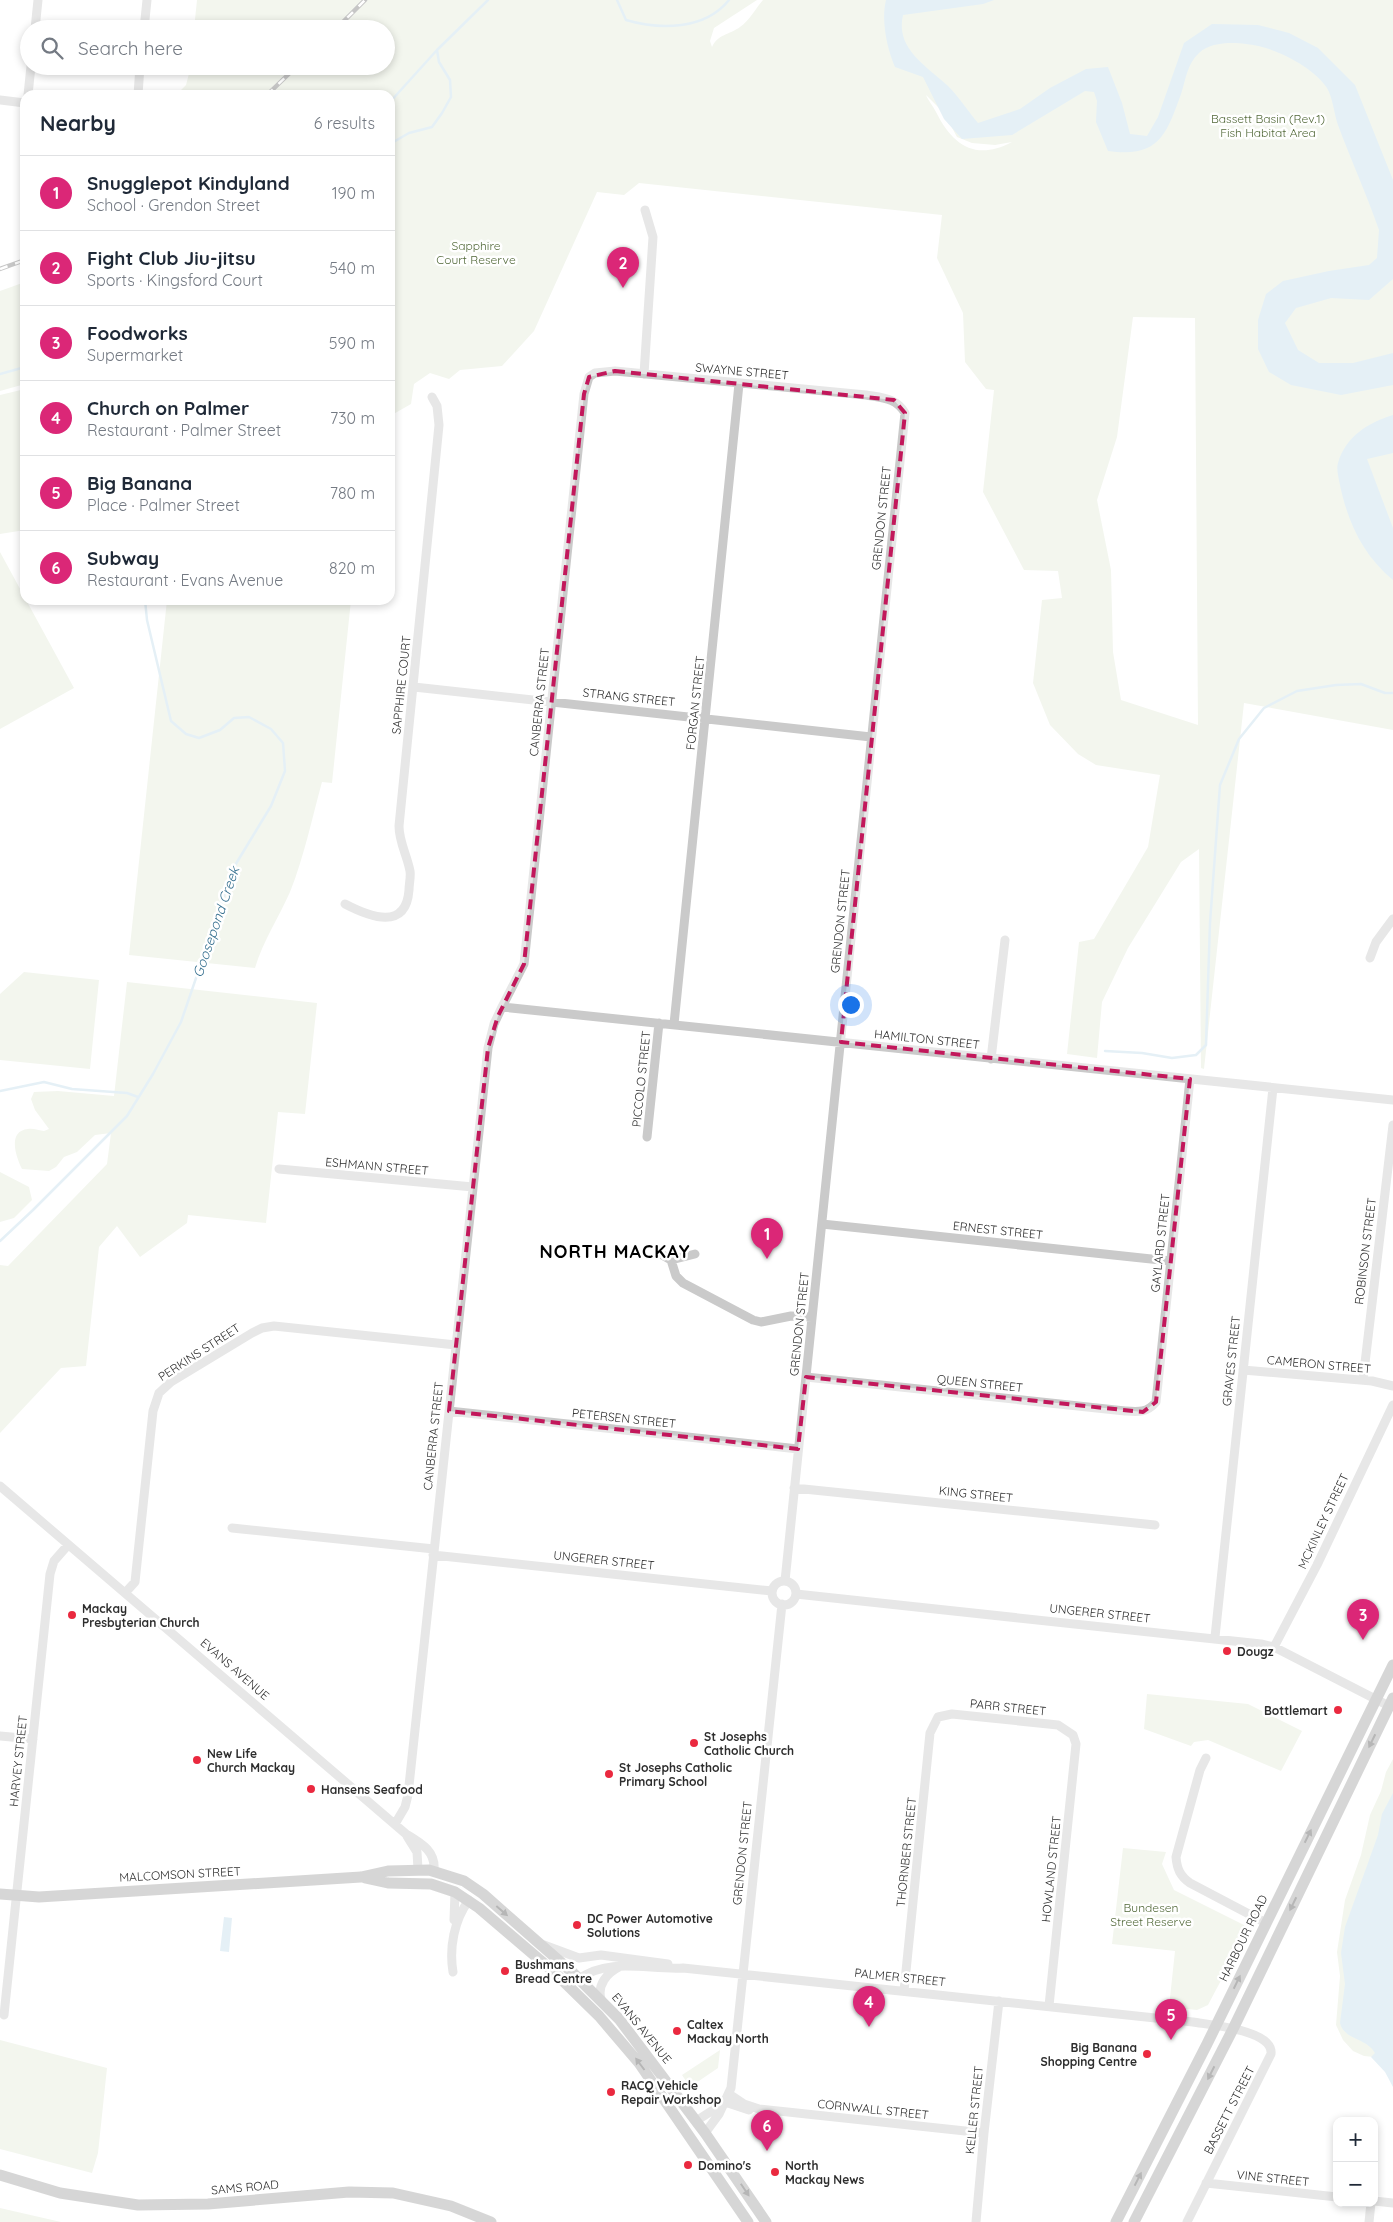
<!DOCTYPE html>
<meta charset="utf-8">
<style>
body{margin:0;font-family:Quicksand,sans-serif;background:#f6f6f7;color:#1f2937}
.controls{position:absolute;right:15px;bottom:15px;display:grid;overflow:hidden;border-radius:10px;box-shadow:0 2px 8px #0003}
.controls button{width:45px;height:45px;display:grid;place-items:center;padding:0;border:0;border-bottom:1px solid #e0e1e3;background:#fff;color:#1f2937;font:25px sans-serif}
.you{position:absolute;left:850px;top:1004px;width:18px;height:18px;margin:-12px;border:4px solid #fff;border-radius:50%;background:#1a73e8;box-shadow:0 0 0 8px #1a73e833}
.badge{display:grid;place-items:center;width:32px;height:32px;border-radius:50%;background:#db2777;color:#fff;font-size:16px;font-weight:700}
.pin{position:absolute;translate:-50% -41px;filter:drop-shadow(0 1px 2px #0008)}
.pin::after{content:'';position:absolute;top:26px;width:18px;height:15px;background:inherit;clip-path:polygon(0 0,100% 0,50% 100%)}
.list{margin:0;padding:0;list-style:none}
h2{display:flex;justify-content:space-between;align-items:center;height:65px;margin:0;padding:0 20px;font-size:21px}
h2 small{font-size:16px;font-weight:400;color:#747a83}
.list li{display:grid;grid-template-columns:32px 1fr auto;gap:15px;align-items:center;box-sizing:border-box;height:75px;padding:0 20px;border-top:1px solid #e0e1e3}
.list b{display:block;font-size:19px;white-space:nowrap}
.list p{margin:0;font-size:16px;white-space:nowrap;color:#747a83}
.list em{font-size:16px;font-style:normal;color:#747a83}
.icon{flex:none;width:28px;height:28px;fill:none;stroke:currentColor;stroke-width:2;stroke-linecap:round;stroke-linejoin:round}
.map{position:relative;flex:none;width:1393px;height:2222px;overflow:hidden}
.search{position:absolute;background:#fff;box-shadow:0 2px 8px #0003;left:20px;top:20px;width:375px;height:55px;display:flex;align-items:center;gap:12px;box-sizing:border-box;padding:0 18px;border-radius:28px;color:#747a83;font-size:19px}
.panel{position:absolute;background:#fff;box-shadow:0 2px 8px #0003;left:20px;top:90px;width:375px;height:515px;border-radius:15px}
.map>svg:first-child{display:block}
.green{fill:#e4ebda;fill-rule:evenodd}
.water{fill:#c5deec}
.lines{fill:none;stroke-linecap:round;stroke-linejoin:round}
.stream{stroke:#c5deec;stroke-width:2.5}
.minor{stroke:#cacaca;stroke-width:9}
.major{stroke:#a5a5a5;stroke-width:11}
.rail-casing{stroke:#828282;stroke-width:4.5}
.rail{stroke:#fff;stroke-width:2.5;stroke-dasharray:8;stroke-linecap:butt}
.oneway{fill:#5d5d5d}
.marked{fill:none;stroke:#c2185b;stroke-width:4;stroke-dasharray:10 6;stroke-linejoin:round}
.poi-dot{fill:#ea293f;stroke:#fff;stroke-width:2}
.labels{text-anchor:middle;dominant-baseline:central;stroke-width:5;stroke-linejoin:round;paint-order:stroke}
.park-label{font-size:12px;fill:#526939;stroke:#fff}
.street-label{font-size:12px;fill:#2d2d2d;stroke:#fff}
.poi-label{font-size:12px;font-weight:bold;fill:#2d2d2d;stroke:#fff;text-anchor:start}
.water-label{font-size:14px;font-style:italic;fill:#397291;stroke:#fff}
.district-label{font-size:18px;font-weight:bold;letter-spacing:1px;fill:#000;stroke:#fff}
</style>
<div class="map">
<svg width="1393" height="2222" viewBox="0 0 1393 2222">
<rect width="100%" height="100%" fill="#fff"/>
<!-- green -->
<path class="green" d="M197,0H757L714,28L710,41L712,47C718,34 729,35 740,27C750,20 755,9 763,0H1393V730L1244,703L1204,1069L1201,1068L1199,849L1181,862L1128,948L1102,1002L1097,1058L1067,1054L1079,942L1094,939L1148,847L1160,775L1096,765L1078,754L1050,725L1033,683L1042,600L1062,598L1058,571L1024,570L983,492L994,390L986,389L965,362L963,313L937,258L942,215L639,183L624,195L597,192L534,331L502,366L460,370L449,379L430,373L414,384L411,404L390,416V95H190V90L184,95H176L186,85L191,66H386V29H194ZM926,95L944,113L957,137L972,143L995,145L1012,142C976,161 953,146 936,112C933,106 928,100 926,95ZM1133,317L1195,318L1198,725L1121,700L1113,652L1111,570L1097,500L1117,437Z
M25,282V384L0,391V291Z
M25,389V530L0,534V395Z
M0,552L74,688L0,729Z
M167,600H351L332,783L322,782C312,818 304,857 290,892C279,917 263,941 255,968L129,955Z
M24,972L99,980L90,1069L0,1060V994Z
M127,982L317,1003L305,1114L278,1112L266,1223L188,1215L187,1223L140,1257L117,1226L99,1247L86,1366L61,1368L0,1433V1265L8,1266L107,1164L111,1133L95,1135L77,1152L64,1157L56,1167L49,1171L22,1169C16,1157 7,1131 28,1129C33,1128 40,1131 44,1131L49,1129L35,1110L31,1099L34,1092L58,1091L114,1096Z
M0,1172L29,1187L32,1200L14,1218L0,1222Z
M1147,1694L1248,1704L1302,1731L1281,1771L1208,1740L1194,1742L1191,1746L1144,1729Z
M1393,1759V2059L1364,2056L1353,2051L1343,2040L1336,2025L1340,1976L1337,1952L1345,1900L1361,1855L1370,1815L1381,1791L1386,1772Z
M1123,1848L1166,1852L1162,1864L1174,1890L1244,1925L1246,1933L1208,2005L1197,2010L1169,2007L1175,1951L1112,1944Z
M0,2040L107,2068L98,2153L92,2173L0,2149Z
M720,2050L718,2068L690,2087L682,2075Z
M0,2208L61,2222H0Z"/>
<!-- water -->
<path class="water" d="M886,0H994L983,4L903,15C895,49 927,66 948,86C959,97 968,111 978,123L1020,109L1050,88L1086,69L1108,67L1122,103L1130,134L1147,136L1158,117L1184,43L1212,24L1258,25L1289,33L1318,48L1355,85L1393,180V279L1369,300L1331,298L1296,308L1285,323L1298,350L1319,363H1353L1393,353V385L1341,395L1291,385L1269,372L1258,349V320L1266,294L1283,281L1329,271L1369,265L1377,258L1379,230C1367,195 1351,160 1338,125C1334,114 1333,98 1327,88C1313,66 1272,46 1246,44C1232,42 1210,42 1199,53C1187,64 1186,79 1181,94C1166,136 1158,158 1108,151L1096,122L1097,101L1094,92L1085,91L1012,135L962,139L944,119L923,77L895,67C887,48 881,21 886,0Z
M1393,415V453L1367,459L1393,528V580C1363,555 1348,523 1340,485C1339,479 1336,469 1338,463C1346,436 1368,423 1393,415Z
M1393,1793V2087L1385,2072L1371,2057L1375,2053C1367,2038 1344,2040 1340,2023L1345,1984L1341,1953L1345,1927L1378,1835L1382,1814Z
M224,1917L232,1918L229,1952L220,1951Z"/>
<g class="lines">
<!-- stream -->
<path class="stream" d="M617,0L626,20C660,30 705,30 729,0
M390,102L437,50
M390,144L409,133L432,127L442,113L451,97L450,80L439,62L437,50L488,0
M0,374L25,367
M1105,1051L1142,1053L1172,1058L1196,1055L1206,1045L1210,923L1220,785L1239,739L1264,708L1297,691L1336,685L1361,684L1385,693H1393
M0,1091L44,1082L72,1089L127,1093L138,1097
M0,1241L33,1210L127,1116L153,1074L181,1022L234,867L271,806L285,771L283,743L271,729L249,717L234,718L220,730L199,738L186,734L171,721L147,620L145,600"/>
<!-- minor -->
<path class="minor" d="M35,29L38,0
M144,29L147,0
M28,95L31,66
M138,95L140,66
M0,100L25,103
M644,374L653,237L645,210
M414,687L871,737
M345,904C370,917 406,931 409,890C409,884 411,877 410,871C407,855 399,842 399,826L439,425L437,406L432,397
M1370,958L1376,942L1393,919
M502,1007L524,964L584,394L589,377L595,373L615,371L866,395C883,398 896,398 905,413L785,1581
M674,1024L739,384
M991,1059L1005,940
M647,1137L659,1023
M279,1169L473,1187
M822,1224L1170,1261
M659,1253L671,1260
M695,1254L671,1260L676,1276L683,1283L753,1320L761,1322L791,1316L812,1317
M1243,1370L1372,1381L1393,1386
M806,1377L1125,1411C1138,1412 1147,1413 1156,1402L1190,1079
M1363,1380L1393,1125
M449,1411L798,1449
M0,1486L406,1834C421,1843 436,1851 434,1871
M794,1488L1155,1525
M232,1528L434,1549
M433,1555L772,1591
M772 1593a12 12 0 1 1 24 0a12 12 0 1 1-24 0Z
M125,1593L135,1582L153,1411L159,1393L171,1382L252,1333L262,1328L274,1326L456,1345
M796,1594L1261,1644L1274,1647L1389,1706
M1215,1637L1273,1088
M1274,1647L1317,1565L1393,1405
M0,1736L33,1739
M1206,1758L1200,1770L1176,1857C1177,1869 1180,1876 1190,1883L1266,1923
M395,1824L405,1807L408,1795L488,1048L494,1024L502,1007L1393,1100
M407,1836L417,1852L418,1869
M454,1920L455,1892
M544,1945L579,1958L601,1955L668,1964
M453,1972C449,1948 454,1920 469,1900
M579,1979C609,1957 648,1970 683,1968L1193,2022C1210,2025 1274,2030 1271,2054L1187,2222
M904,1991L930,1733L938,1717L952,1714L1058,1725L1073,1735L1076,1744L1049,2006
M601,1999C597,1985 607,1973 619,1967
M4,2015L50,1574L54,1561L68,1545
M729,2094L744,2104L759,2109L984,2133
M725,2102L749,2110
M696,2121L724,2103
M705,2133L719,2114L731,2088L782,1604
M1206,2183L1337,2197
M1374,2201L1393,2203
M976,2222L984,2133L999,2001
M1369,2222L1371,2203"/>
<!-- major -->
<path class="major" d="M365,1878L388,1883L431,1884L455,1892L479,1908L554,1972L599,2016L639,2063L748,2222
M0,1894L39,1897L361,1877L388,1871L429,1870L464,1881L483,1894L573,1973L619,2019L705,2133L766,2222
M0,2175L60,2193L138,2205L208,2204L349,2192L393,2193L451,2206L491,2222
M1116,2222L1207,2044L1393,1665
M1134,2222L1233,2029L1393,1698"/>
<defs>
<path id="rail" d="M336,29L365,0
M267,95L297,66
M0,269L25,260"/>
</defs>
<!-- rail casing -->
<use href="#rail" class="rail-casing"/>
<!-- rail -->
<use href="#rail" class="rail"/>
</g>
<!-- one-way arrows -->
<defs><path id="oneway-solid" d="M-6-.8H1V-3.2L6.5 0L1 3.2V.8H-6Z" transform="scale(1.25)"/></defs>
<g class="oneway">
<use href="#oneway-solid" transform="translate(1372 1741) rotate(116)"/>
<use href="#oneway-solid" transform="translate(1308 1836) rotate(-64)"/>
<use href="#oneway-solid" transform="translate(1293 1904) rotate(116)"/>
<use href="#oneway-solid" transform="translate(502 1911) rotate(41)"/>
<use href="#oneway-solid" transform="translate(1237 1982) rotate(-64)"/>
<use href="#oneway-solid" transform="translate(640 2064) rotate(-127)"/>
<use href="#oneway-solid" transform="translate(1211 2073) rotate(117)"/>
<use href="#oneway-solid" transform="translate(1138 2179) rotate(-63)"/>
<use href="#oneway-solid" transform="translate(745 2190) rotate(56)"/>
</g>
<!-- marked area -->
<path d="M0 0H1393V2222H0ZM615,371L894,400L905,413L841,1042L1190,1079L1156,1402L1143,1412L806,1377L798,1449L449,1411L488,1048L498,1016L524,964L584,394L589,377Z" fill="#fff" fill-opacity=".55" fill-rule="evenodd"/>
<path class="marked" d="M615,371L894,400L905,413L841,1042L1190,1079L1156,1402L1143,1412L806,1377L798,1449L449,1411L488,1048L498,1016L524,964L584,394L589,377Z"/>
<!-- markers -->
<g class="poi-dot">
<circle cx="72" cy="1615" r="5"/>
<circle cx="1227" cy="1651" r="5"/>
<circle cx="1338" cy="1710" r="5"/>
<circle cx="694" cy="1743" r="5"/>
<circle cx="197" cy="1760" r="5"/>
<circle cx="609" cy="1774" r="5"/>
<circle cx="311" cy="1789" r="5"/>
<circle cx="577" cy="1925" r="5"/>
<circle cx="505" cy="1971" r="5"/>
<circle cx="677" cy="2031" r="5"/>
<circle cx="1147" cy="2054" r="5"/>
<circle cx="611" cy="2092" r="5"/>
<circle cx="688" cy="2165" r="5"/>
<circle cx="775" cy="2172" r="5"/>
</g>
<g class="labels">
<!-- park labels -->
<g class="park-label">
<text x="1268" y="118">Bassett Basin (Rev.1)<tspan x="1268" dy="14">Fish Habitat Area</tspan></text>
<text x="476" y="245">Sapphire<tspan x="476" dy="14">Court Reserve</tspan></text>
<text x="1151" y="1907">Bundesen<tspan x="1151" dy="14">Street Reserve</tspan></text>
</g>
<!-- street labels -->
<g class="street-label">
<text transform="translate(742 371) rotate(5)">SWAYNE STREET</text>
<text transform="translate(881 518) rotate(-84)">GRENDON STREET</text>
<text transform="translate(401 685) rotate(-84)">SAPPHIRE COURT</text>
<text transform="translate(629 697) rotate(6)">STRANG STREET</text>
<text transform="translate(539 702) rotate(-84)">CANBERRA STREET</text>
<text transform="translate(695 703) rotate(-84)">FORGAN STREET</text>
<text transform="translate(840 921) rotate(-84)">GRENDON STREET</text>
<text transform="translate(927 1039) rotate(6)">HAMILTON STREET</text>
<text transform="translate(641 1079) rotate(-84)">PICCOLO STREET</text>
<text transform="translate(377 1166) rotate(5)">ESHMANN STREET</text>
<text transform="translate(998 1230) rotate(6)">ERNEST STREET</text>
<text transform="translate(1160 1243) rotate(-84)">GAYLARD STREET</text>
<text transform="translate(1365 1251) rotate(-83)">ROBINSON STREET</text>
<text transform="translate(799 1324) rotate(-84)">GRENDON STREET</text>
<text transform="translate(199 1352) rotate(-33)">PERKINS STREET</text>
<text transform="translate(1231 1361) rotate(-84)">GRAVES STREET</text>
<text transform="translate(1319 1364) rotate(5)">CAMERON STREET</text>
<text transform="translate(980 1383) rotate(6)">QUEEN STREET</text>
<text transform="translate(624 1418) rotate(6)">PETERSEN STREET</text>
<text transform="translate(433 1436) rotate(-84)">CANBERRA STREET</text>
<text transform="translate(976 1494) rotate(6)">KING STREET</text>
<text transform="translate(1323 1521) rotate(-65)">MCKINLEY STREET</text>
<text transform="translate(604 1560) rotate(6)">UNGERER STREET</text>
<text transform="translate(1100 1613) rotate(6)">UNGERER STREET</text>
<text transform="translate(235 1669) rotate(41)">EVANS AVENUE</text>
<text transform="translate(1008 1707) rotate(6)">PARR STREET</text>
<text transform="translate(18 1761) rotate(-84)">HARVEY STREET</text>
<text transform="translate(906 1852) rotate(-84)">THORNBER STREET</text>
<text transform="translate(742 1853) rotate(-84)">GRENDON STREET</text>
<text transform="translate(1051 1869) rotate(-84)">HOWLAND STREET</text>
<text transform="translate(180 1874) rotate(-3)">MALCOMSON STREET</text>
<text transform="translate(1243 1938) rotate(-64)">HARBOUR ROAD</text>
<text transform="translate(900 1977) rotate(6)">PALMER STREET</text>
<text transform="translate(642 2028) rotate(51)">EVANS AVENUE</text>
<text transform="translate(873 2109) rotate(6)">CORNWALL STREET</text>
<text transform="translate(974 2110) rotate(-84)">KELLER STREET</text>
<text transform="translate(1229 2110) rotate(-63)">BASSETT STREET</text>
<text transform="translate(1273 2178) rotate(6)">VINE STREET</text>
<text transform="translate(245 2187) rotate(-5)">SAMS ROAD</text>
</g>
<!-- poi labels -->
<g class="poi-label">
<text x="82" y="1608">Mackay<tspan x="82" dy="14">Presbyterian Church</tspan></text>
<text x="1237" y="1651">Dougz</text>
<text x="1328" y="1710" text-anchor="end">Bottlemart</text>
<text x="704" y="1736">St Josephs<tspan x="704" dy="14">Catholic Church</tspan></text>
<text x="207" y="1753">New Life<tspan x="207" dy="14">Church Mackay</tspan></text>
<text x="619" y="1767">St Josephs Catholic<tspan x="619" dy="14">Primary School</tspan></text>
<text x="321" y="1789">Hansens Seafood</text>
<text x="587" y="1918">DC Power Automotive<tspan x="587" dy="14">Solutions</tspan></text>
<text x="515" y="1964">Bushmans<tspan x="515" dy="14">Bread Centre</tspan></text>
<text x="687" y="2024">Caltex<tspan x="687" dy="14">Mackay North</tspan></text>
<text x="1137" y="2047" text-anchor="end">Big Banana<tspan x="1137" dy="14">Shopping Centre</tspan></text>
<text x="621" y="2085">RACQ Vehicle<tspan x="621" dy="14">Repair Workshop</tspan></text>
<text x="698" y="2165">Domino's</text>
<text x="785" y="2165">North<tspan x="785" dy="14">Mackay News</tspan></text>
</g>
<!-- water labels -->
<g class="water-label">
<text transform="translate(216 922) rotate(-71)">Goosepond Creek</text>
</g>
<!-- district labels -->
<g class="district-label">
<text x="615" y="1251">NORTH MACKAY</text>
</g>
</g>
</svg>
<div class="controls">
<button>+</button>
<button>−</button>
</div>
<div class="you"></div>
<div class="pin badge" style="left:767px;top:1259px">1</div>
<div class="pin badge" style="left:623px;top:288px">2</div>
<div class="pin badge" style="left:1363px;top:1640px">3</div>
<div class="pin badge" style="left:869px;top:2027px">4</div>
<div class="pin badge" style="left:1171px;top:2040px">5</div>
<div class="pin badge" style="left:767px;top:2151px">6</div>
<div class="search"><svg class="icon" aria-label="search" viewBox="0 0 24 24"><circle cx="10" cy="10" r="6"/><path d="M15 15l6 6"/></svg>Search here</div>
<section class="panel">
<h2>Nearby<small>6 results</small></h2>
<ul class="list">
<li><span class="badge">1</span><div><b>Snugglepot Kindyland</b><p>School · Grendon Street</p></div><em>190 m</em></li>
<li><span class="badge">2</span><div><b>Fight Club Jiu-jitsu</b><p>Sports · Kingsford Court</p></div><em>540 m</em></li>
<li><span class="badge">3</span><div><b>Foodworks</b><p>Supermarket</p></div><em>590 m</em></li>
<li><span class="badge">4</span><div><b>Church on Palmer</b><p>Restaurant · Palmer Street</p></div><em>730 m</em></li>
<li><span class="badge">5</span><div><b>Big Banana</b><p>Place · Palmer Street</p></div><em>780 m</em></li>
<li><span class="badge">6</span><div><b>Subway</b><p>Restaurant · Evans Avenue</p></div><em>820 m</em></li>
</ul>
</section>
</div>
